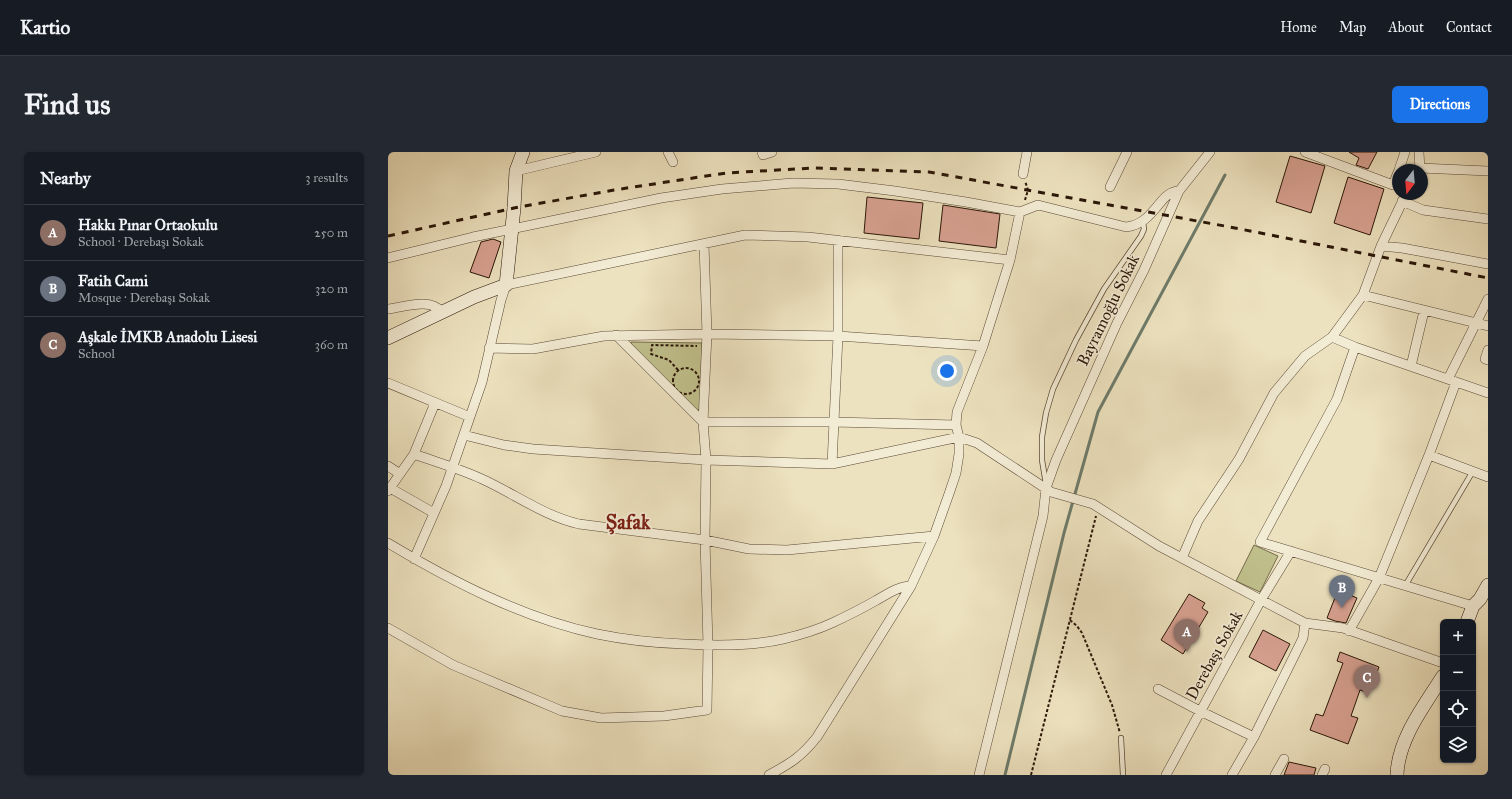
<!DOCTYPE html>
<meta charset="utf-8">
<style>
body{margin:0;font-family:"IM FELL Great Primer",serif;background:#242831;color:#f1f3f6}
.controls{position:absolute;right:12px;bottom:12px;display:grid;overflow:hidden;border-radius:6px;box-shadow:0 1px 3px #0004}
.controls button{width:36px;height:36px;display:grid;place-items:center;padding:0;border:0;border-bottom:1px solid #363941;background:#171b24;color:#f1f3f6;font:20px sans-serif}
.compass{position:absolute;left:1004px;top:12px;width:36px;height:36px;border-radius:50%;background:#171b24;box-shadow:0 1px 3px #0004;rotate:196deg}
.you{position:absolute;left:559px;top:219px;width:14px;height:14px;margin:-10px;border:3px solid #fff;border-radius:50%;background:#1a73e8;box-shadow:0 0 0 6px #1a73e833}
.badge{display:grid;place-items:center;width:26px;height:26px;border-radius:50%;background:#1a73e8;color:#fff;font-size:13px;font-weight:700}
.pin{position:absolute;translate:-50% -33px;filter:drop-shadow(0 1px 2px #0008)}
.pin::after{content:'';position:absolute;top:21px;width:14px;height:12px;background:inherit;clip-path:polygon(0 0,100% 0,50% 100%)}
.list{margin:0;padding:0;list-style:none}
h2{display:flex;justify-content:space-between;align-items:center;height:52px;margin:0;padding:0 16px;font-size:17px}
h2 small{font-size:13px;font-weight:400;color:#9ea1a6}
.list li{display:grid;grid-template-columns:26px 1fr auto;gap:12px;align-items:center;box-sizing:border-box;height:56px;padding:0 16px;border-top:1px solid #363941}
.list b{display:block;font-size:15px;white-space:nowrap}
.list p{margin:0;font-size:13px;white-space:nowrap;color:#9ea1a6}
.list em{font-size:13px;font-style:normal;color:#9ea1a6}
.icon{flex:none;width:22px;height:22px;fill:none;stroke:currentColor;stroke-width:2;stroke-linecap:round;stroke-linejoin:round}
.map{position:relative;flex:none;width:1100px;height:623px;overflow:hidden;border-radius:6px}
header{display:flex;align-items:center;gap:24px;box-sizing:border-box;height:56px;padding:0 20px;background:#171b24;border-bottom:1px solid #363941}
header strong{font-size:19px}
nav{display:flex;gap:22px;margin-inline-start:auto;font-size:14px}
.intro{display:flex;align-items:center;justify-content:space-between;box-sizing:border-box;height:96px;padding:0 24px}
h1{margin:0;font-size:28px}
.button{padding:10px 18px;border-radius:6px;background:#1a73e8;color:#fff;font-size:14px;font-weight:700}
main{display:flex;gap:24px;padding:0 24px}
aside{flex:1;background:#171b24;border-radius:6px;box-shadow:0 1px 3px #0004}
.map>svg:first-child{display:block}
.green{fill:#c0c08c;stroke:#756b4a}
.lines{fill:none;stroke-linecap:round;stroke-linejoin:round}
.stream{stroke:#6d7b6a;stroke-width:3}
.building{fill:#d8a191;stroke:#2a1608}
.lane-casing{stroke:#5b4936;stroke-width:6}
.street-casing{stroke:#5b4936;stroke-width:10}
.secondary-casing{stroke:#2a1608;stroke-width:14}
.path{stroke:#2a1608;stroke-width:2;stroke-dasharray:3 2;stroke-linecap:butt}
.lane{stroke:#f3ecd5;stroke-width:4.5}
.street{stroke:#f3ecd5;stroke-width:9}
.secondary{stroke:#f3ecd5;stroke-width:13}
.rail{stroke:#2a1608;stroke-width:3;stroke-dasharray:7 7;stroke-linecap:butt}
.labels{text-anchor:middle;dominant-baseline:central;stroke-width:3.5;stroke-linejoin:round;paint-order:stroke}
.street-label{font-size:16px;fill:#2a1608;stroke:#f3ecd5}
.district-label{font-size:20px;font-weight:bold;fill:#7a1f14;stroke:#f3ecd5}
</style>
<header>
<strong>Kartio</strong>
<nav><a>Home</a><a>Map</a><a>About</a><a>Contact</a></nav>
</header>
<div class="intro"><h1>Find us</h1><a class="button">Directions</a></div>
<main>
<aside>
<h2>Nearby<small>3 results</small></h2>
<ul class="list">
<li><span class="badge" style="background:#8d6e63">A</span><div><b>Hakkı Pınar Ortaokulu</b><p>School · Derebaşı Sokak</p></div><em>250 m</em></li>
<li><span class="badge" style="background:#6b7280">B</span><div><b>Fatih Cami</b><p>Mosque · Derebaşı Sokak</p></div><em>320 m</em></li>
<li><span class="badge" style="background:#8d6e63">C</span><div><b>Aşkale İMKB Anadolu Lisesi</b><p>School</p></div><em>360 m</em></li>
</ul>
</aside>
<div class="map">
<svg width="1100" height="623" viewBox="0 0 1100 623">
<rect width="100%" height="100%" fill="#ede2bf"/>
<filter id="stains"><feTurbulence type="fractalNoise" baseFrequency=".005" numOctaves="4"/><feColorMatrix values="0 0 0 0 .2 0 0 0 0 .09 0 0 0 0 .02 0 0 0 .5 -.17"/></filter>
<radialGradient id="worn" r=".72"><stop offset=".6" stop-color="#630" stop-opacity="0"/><stop offset="1" stop-color="#630" stop-opacity=".3"/></radialGradient>
<!-- green -->
<path class="green" d="M243,190L314,191L312,257L308,259L243,194Z
M866,393L890,404L872,440L848,429Z"/>
<g class="lines">
<!-- stream -->
<path class="stream" d="M617,623L676,381L710,260L837,23"/>
</g>
<!-- building -->
<path class="building" d="M961,0H989L980,17L968,13L971,6Z
M902,4L937,14L923,61L888,50Z
M960,25L996,37L982,83L946,71Z
M479,45L535,51L531,87L476,81Z
M555,53L612,62L608,96L551,89Z
M105,87L113,90L101,126L82,120L93,90Z
M950,438L969,446L958,471L947,469L939,466Z
M801,442L817,451L814,456L820,460L795,502L773,488Z
M875,478L902,492L888,519L861,505Z
M952,500L991,515L981,541L972,538L963,564L970,566L960,592L922,578L928,562L935,564L955,511L949,509Z
M901,610L928,616L926,623H896Z"/>
<g class="lines">
<defs>
<path id="lane" d="M658,332L654,308V285L658,261L665,237L688,188L716,137L753,84L756,77L755,70
M1017,434L1085,319
M733,586L735,623"/>
<path id="street" d="M280,0L285,10
M374,0L375,3L384,0
M917,0L1005,33L1010,20
M1031,0L1032,18
M1032,16L1100,19
M1011,18L1017,0
M128,19L208,0
M635,22L639,0
M722,35L739,0
M1014,49L1035,58L1100,67
M993,94L1014,96L1100,112
M0,106L85,85L273,46L334,37L405,31L450,32L507,39L578,50L632,60L650,53L738,75C767,72 771,39 791,39
M975,143L1100,174
M0,157C17,155 42,145 54,160
M228,183L315,270H445L568,273
M944,185L975,143L993,94L1018,42
M101,196L145,197L216,184L319,182L450,184L595,194
M1100,198L1097,207L1100,208
M1023,214L1036,159
M1060,227L1100,147
M0,231L82,265
M76,283L116,293L145,297L318,308L444,312L571,285L589,291L663,340L705,352L771,394L917,471L955,476L1055,511
M26,302C48,310 73,317 94,327C127,342 156,364 191,372L317,388L361,397L399,398L546,384
M1041,303L1100,325
M444,312L450,184V88
M0,314L12,322
M2,336L46,361
M0,339L26,302L47,251
M0,391C65,430 135,466 209,482C238,488 267,491 296,492C329,494 364,494 395,487C412,483 429,478 444,471C459,464 473,457 487,449C498,443 510,434 523,434
M794,406L810,369L851,307L886,241L917,204L944,185L967,195
M26,407L58,334L94,230L113,148L118,133L357,83L420,85L622,108
M1085,454L872,390L949,247L967,195L1100,241
M0,476L65,513L174,559L213,566L276,564L319,558L320,493L317,388L318,308L315,270L319,182L316,92
M961,479L991,426L1041,303L1068,230
M770,537L812,559L866,585
M381,623C403,611 413,605 429,585L523,434L546,384L562,339L568,321L571,302V285L568,273L569,260L595,194L622,108L632,60
M591,623L655,364L658,336L668,308L729,171L756,118L791,39L822,0
M778,623L873,448L903,399
M844,623L866,585L915,486L917,471
M887,623L896,607
M934,623L937,617"/>
<path id="secondary" d="M0,186L86,145L118,133L126,56L128,19L135,0
M1079,470L1085,454L1092,447L1100,433
M1009,623C1010,587 1036,554 1055,524"/>
</defs>
<!-- lane casing -->
<use href="#lane" class="lane-casing"/>
<!-- street casing -->
<use href="#street" class="street-casing"/>
<!-- secondary casing -->
<use href="#secondary" class="secondary-casing"/>
<!-- path -->
<path class="path" d="M637,48L640,38L637,29
M285 229a13 13 0 1 1 26 0a13 13 0 1 1-26 0Z
M290,218L281,208L263,202L264,193L309,194
M682,468L689,474L694,481L724,553L732,581
M643,623L708,364"/>
<!-- lane -->
<use href="#lane" class="lane"/>
<!-- street -->
<use href="#street" class="street"/>
<!-- secondary -->
<use href="#secondary" class="secondary"/>
<!-- rail -->
<path class="rail" d="M0,84L126,56L226,38L338,21L425,16L541,20L842,75L1100,126"/>
</g>
<g class="labels">
<!-- street labels -->
<g class="street-label">
<text transform="translate(720 158) rotate(-64)">Bayramoğlu Sokak</text>
<text transform="translate(826 503) rotate(-61)">Derebaşı Sokak</text>
</g>
<!-- district labels -->
<g class="district-label">
<text x="240" y="370">Şafak</text>
</g>
</g>
<rect width="100%" height="100%" filter="url(#stains)"/>
<rect width="100%" height="100%" fill="url(#worn)"/>
</svg>
<div class="controls">
<button>+</button>
<button>−</button>
<button><svg class="icon" aria-label="locate" viewBox="0 0 24 24"><circle cx="12" cy="12" r="6"/><path d="M12 2v4M12 18v4M2 12h4M18 12h4"/></svg></button>
<button><svg class="icon" aria-label="layers" viewBox="0 0 24 24"><path d="M12 4l9 5-9 5-9-5zM3 14l9 5 9-5"/></svg></button>
</div>
<svg class="compass" viewBox="-18 -18 36 36"><path d="M0-13l5 13h-10z" fill="#e53935"/><path d="M0 13l5-13h-10z" fill="#9ea1a6"/></svg>
<div class="you"></div>
<div class="pin badge" style="left:799px;top:500px;background:#8d6e63">A</div>
<div class="pin badge" style="left:954px;top:456px;background:#6b7280">B</div>
<div class="pin badge" style="left:979px;top:546px;background:#8d6e63">C</div>
</div>
</main>
